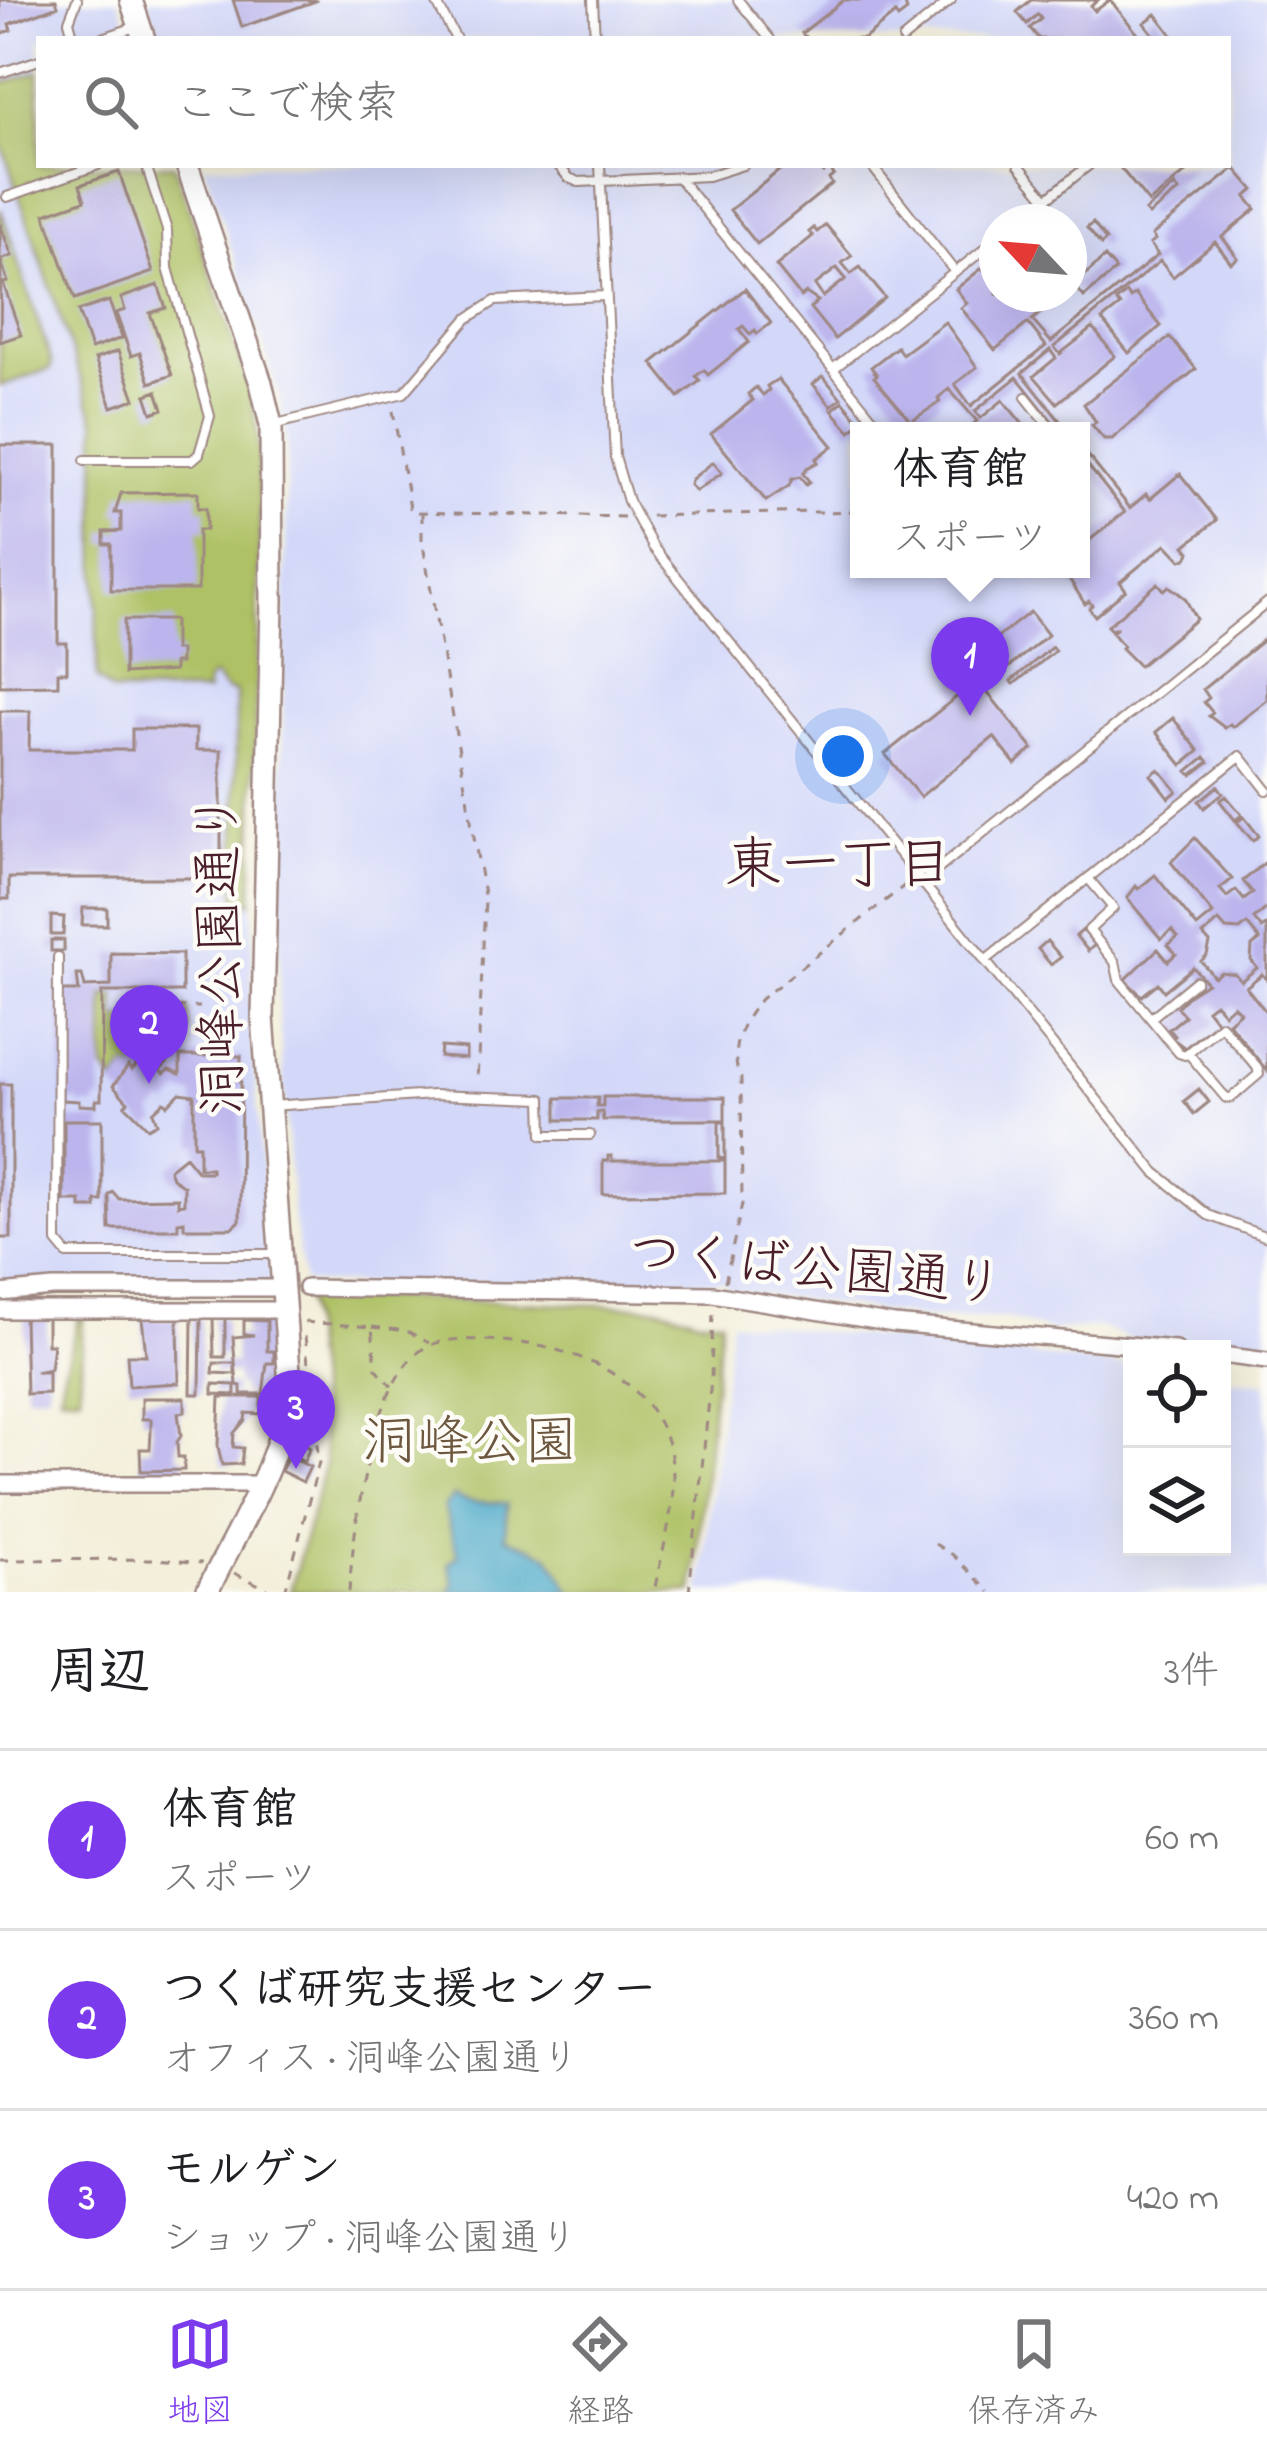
<!DOCTYPE html>
<html lang="ja">
<meta charset="utf-8">
<style>
body{margin:0;font-family:"Indie Flower","Klee One",sans-serif;background:#f6f6f6;color:#202124}
.controls{position:absolute;right:36px;bottom:36px;display:grid;overflow:hidden;border-radius:0px;box-shadow:0 12px 48px #0002}
.controls button{width:108px;height:108px;display:grid;place-items:center;padding:0;border:0;border-bottom:3px solid #e0e0e0;background:#fff;color:#202124;font:60px sans-serif}
.compass{position:absolute;left:979px;top:204px;width:108px;height:108px;border-radius:50%;background:#fff;box-shadow:0 12px 48px #0002;rotate:296deg}
.you{position:absolute;left:843px;top:756px;width:42px;height:42px;margin:-30px;border:9px solid #fff;border-radius:50%;background:#1a73e8;box-shadow:0 0 0 18px #1a73e833}
.badge{display:grid;place-items:center;width:78px;height:78px;border-radius:50%;background:#7c3aed;color:#fff;font-size:39px;font-weight:700}
.pin{position:absolute;translate:-50% -99px;filter:drop-shadow(0 3px 6px #0008)}
.pin::after{content:'';position:absolute;top:63px;width:42px;height:36px;background:inherit;clip-path:polygon(0 0,100% 0,50% 100%)}
.popup{position:absolute;left:850px;top:422px;width:240px;height:156px;box-sizing:border-box;display:grid;place-content:center;border-radius:0px;background:#fff;filter:drop-shadow(0 3px 9px #0005);font-size:39px;white-space:nowrap;color:#757577}
.popup b{font-size:45px;color:#202124}
.popup::after{content:'';position:absolute;left:50%;top:100%;margin-left:-24px;border:24px solid transparent;border-top-color:#fff}
.list{margin:0;padding:0;list-style:none}
h2{display:flex;justify-content:space-between;align-items:center;height:156px;margin:0;padding:0 48px;font-size:51px}
h2 small{font-size:39px;font-weight:400;color:#757577}
.list li{display:grid;grid-template-columns:78px 1fr auto;gap:36px;align-items:center;box-sizing:border-box;height:180px;padding:0 48px;border-top:3px solid #e0e0e0}
.list b{display:block;font-size:45px;white-space:nowrap}
.list p{margin:0;font-size:39px;white-space:nowrap;color:#757577}
.list em{font-size:39px;font-style:normal;color:#757577}
.icon{flex:none;width:66px;height:66px;fill:none;stroke:currentColor;stroke-width:2;stroke-linecap:round;stroke-linejoin:round}
.map{position:relative;flex:none;width:1267px;height:1592px;overflow:hidden}
.search{position:absolute;background:#fff;box-shadow:0 12px 48px #0002;left:36px;right:36px;top:36px;height:132px;display:flex;align-items:center;gap:30px;box-sizing:border-box;padding:0 42px;border-radius:0px;color:#757577;font-size:45px}
.sheet{height:696px;background:#fff}
nav{display:flex;justify-content:space-around;align-items:center;box-sizing:border-box;height:168px;border-top:3px solid #e0e0e0;background:#fff;font-size:33px;color:#757577}
nav a{display:grid;justify-items:center;gap:6px}
nav .on{color:#7c3aed}
.map>svg:first-child{display:block}
.built{fill:#d3d8f9;fill-rule:evenodd}
.green{fill:#aec165;stroke:#7c7048;stroke-width:3}
.water{fill:#49a7c8;stroke:#4a637a;stroke-width:3}
.building{fill:#bcb5ed;fill-rule:evenodd}
.lines{fill:none;stroke-linecap:round;stroke-linejoin:round}
.lane-casing{stroke:#9e8782;stroke-width:12}
.street-casing{stroke:#9e8782;stroke-width:20}
.secondary-casing{stroke:#9e8782;stroke-width:26}
.path{stroke:#9e8782;stroke-width:3;stroke-dasharray:9 9;stroke-linecap:butt}
.lane{stroke:#fff;stroke-width:8}
.street{stroke:#fff;stroke-width:15}
.secondary{stroke:#fff;stroke-width:21}
.labels{text-anchor:middle;dominant-baseline:central;stroke-width:9;stroke-linejoin:round;paint-order:stroke}
.street-label{font-size:54px;fill:#4a1f2b;stroke:#fdfcf7}
.park-label{font-size:54px;fill:#6d583f;stroke:#fdfcf7}
.neighbourhood-label{font-size:57px;fill:#4a1f2b;stroke:#fdfcf7}
</style>
<div class="map">
<svg width="1267" height="1592" viewBox="0 0 1267 1592">
<rect width="100%" height="100%" fill="#fdfcf7"/>
<filter id="ink" filterUnits="userSpaceOnUse"><feTurbulence type="fractalNoise" baseFrequency=".00833" numOctaves="2"/><feDisplacementMap in="SourceGraphic" scale="24" xChannelSelector="R" yChannelSelector="G"/><feConvolveMatrix kernelMatrix="1 2 1 2 8 2 1 2 1" color-interpolation-filters="sRGB"/></filter>
<filter id="wash" filterUnits="userSpaceOnUse"><feTurbulence type="fractalNoise" baseFrequency=".004" numOctaves="4" result="noise"/><feDisplacementMap in="SourceGraphic" scale="48" xChannelSelector="R" yChannelSelector="G"/><feGaussianBlur stdDeviation="2.7" result="paint"/><feColorMatrix in="noise" values="0 0 0 0 0 0 0 0 0 0 0 0 0 0 0 0 0 1.4 0 .05"/><feComposite in="paint" operator="in"/></filter>
<g filter="url(#wash)">
<rect width="100%" height="100%" fill="#f3efda"/>
<!-- built -->
<path class="built" d="M0,0H118L132,39H39V165H174L250,390L260,475L251,1031L271,1285L0,1282Z
M148,0H1267V1353L1210,1343L1138,1342L1099,1327L1050,1331L1008,1318H926L728,1288L723,1281L466,1282L465,1285L304,1283L293,1215L279,1015L287,447L280,397L204,165H1228V39H161ZM997,222H1069V294H997ZM859,431H1081V569H859Z
M731,1321L1132,1367V1547H1222V1378L1267,1383V1592H700Z"/>
<!-- green -->
<path class="green" d="M39,71V165H174L250,390L258,436L260,518L252,902H236V692L226,690L214,676L207,682V692H112L97,678L96,423L0,139V84Z
M0,208L52,363L50,369L0,386Z
M104,995H115L116,1020L182,1019L183,1009L188,1010L189,1030L167,1048L158,1039L150,1038L140,1047L142,1059L132,1070L127,1067L114,1082L104,1069Z
M306,1295L658,1307L699,1319H721L693,1592H290L325,1463Z
M78,1316L83,1318L80,1395H60C61,1368 75,1344 78,1316Z"/>
<!-- water -->
<path class="water" d="M454,1496C472,1506 487,1500 507,1504L505,1537L549,1555L572,1592H450L454,1582L449,1563L458,1556L444,1507Z"/>
<g id="blocks">
<!-- building -->
<path class="building" d="M0,0H56L58,6L9,24L11,30L0,34Z
M233,0H315L316,1L242,27Z
M844,0H904L907,11L898,18L895,14L864,39H807L802,33Z
M1031,0H1098L1091,6L1095,11L1110,0L1142,39H1039L1030,28L1041,19L1038,14L1027,24L1017,12Z
M1156,14L1173,36L1169,39H1152L1155,36L1144,23Z
M786,165H817L823,173L829,168L834,175L829,179L832,184L757,244L730,210Z
M1118,165H1195L1149,203Z
M1235,168L1254,190L1246,197L1256,209L1222,237L1238,258L1231,263L1215,242L1173,277L1160,261L1054,347L1060,354L1093,328L1115,356L1057,403L1034,376L1056,358L1050,350L1022,373L1068,431H1060L1017,377L975,411L981,418L1003,400L1026,428L1022,431H965L977,421L949,389L938,398L940,402L911,421L874,377L877,375L871,367L897,347L902,354L945,322L977,367L955,384L971,406L1046,346L1028,323L995,350L961,308L967,303L956,289L982,268L985,271L990,267L987,263L997,254V294H1064L1032,320L1051,342L1158,255L1150,244L1155,240L1152,235Z
M119,172L153,272L75,299L45,214L85,200L80,185Z
M1175,186L1179,191L1149,215L1145,211Z
M1093,223L1106,240L1101,245L1087,228Z
M0,224L12,256L0,260Z
M826,225L852,256L842,263L851,274L860,267L885,298L835,339L810,308L818,301L806,293L801,297L776,266L813,236L809,232L814,228L817,232ZM837,268L846,279L823,297L815,285Z
M1105,257L1116,270L1084,297L1074,285Z
M1,261L8,282L3,283L21,335L0,342Z
M158,285L166,308L150,313L172,375L150,383L140,353L131,356L116,313L125,310L121,298Z
M745,289L771,323L757,334L755,330L750,334L743,326L739,329L749,342L708,375L704,370L696,376L700,381L679,397L652,363Z
M1126,293L1130,298L1135,294L1161,326L1129,353L1102,320L1120,306L1116,301Z
M109,301L122,338L91,349L78,311Z
M1170,337L1196,369L1112,439H1104L1092,425L1096,422L1084,404Z
M118,351L135,399L112,407L95,359Z
M823,376L841,398L831,406L813,384Z
M778,379L833,446L816,459L818,462L807,468L803,474L810,482L806,485L800,477L792,479L789,486L766,501L711,434L753,400L748,394L756,387L763,395L769,390L767,386Z
M157,391L163,409L152,413L146,395Z
M843,401L861,423L850,431L832,410Z
M0,445H58V643H67V672H58V685L0,686Z
M1081,447L1130,508L1146,494L1150,499L1180,474L1217,520L1185,546L1190,552L1187,558L1181,560L1166,544L1120,582L1126,590L1095,616L1089,608L1092,605L1089,601L1085,604L1063,569H1081V547L1125,512L1081,457Z
M713,462L722,473L696,491L690,485L692,479Z
M198,492V508H206V530H198V590H111V544H104V532L121,531V513H115L121,493Z
M1158,583L1164,590L1169,586L1185,598L1196,619L1139,666L1121,648L1123,646L1112,632L1117,628L1111,630L1107,626Z
M1030,612L1048,635L984,688L1033,749L1015,764L994,737L920,797L885,754L959,695L951,684L993,650L988,645Z
M124,620H174V650H180V663H174V671L124,674Z
M1267,637V700L1233,727L1230,724L1225,728L1209,716L1213,713L1204,702L1209,698L1203,689Z
M1052,647L1055,651L1014,684L1011,681Z
M0,711H30L29,750H132V729H196V750H221V878H9V899H0Z
M1173,718L1199,751L1182,765L1156,732Z
M1205,757L1209,762L1192,775L1188,771Z
M1159,769L1177,791L1169,798L1151,775Z
M1218,786L1223,793L1204,808L1199,801Z
M1226,796L1242,815L1235,820L1220,801Z
M1244,817L1259,836L1253,841L1237,822Z
M1195,838L1232,879L1220,889L1227,897L1236,890L1244,900L1253,893L1243,881L1267,861V908L1254,919L1262,929L1267,925V980L1262,974L1246,987L1267,1013V1071L1228,1022L1240,1012L1233,1005L1224,1013L1215,1003L1207,1009L1217,1022L1185,1048L1172,1038L1175,1036L1169,1029L1185,1016L1177,1007L1191,993L1207,983L1193,967L1164,991L1158,983L1142,996L1125,980L1158,949L1168,961L1176,954L1168,945L1178,937L1172,930L1161,939L1127,898L1136,886L1138,889L1155,875L1197,927L1213,914L1171,862ZM1219,921L1226,929L1240,930L1247,924L1260,940L1252,946L1251,960L1257,968L1241,981L1235,974L1221,972L1214,977L1201,961L1207,955L1210,943L1203,935Z
M83,908H107V925H82Z
M51,916L64,917L63,935H51Z
M1083,930L1095,945L1088,951L1076,936Z
M51,940H64V951H51Z
M1047,941L1061,957L1051,965L1038,949Z
M111,953L182,954V992H102L101,1100H96V1106L79,1105V1101L62,1100L61,991H79L77,975H82L85,987L111,986Z
M150,1038L158,1039L175,1055L160,1070L164,1074L169,1070L180,1074V1056H241L240,1221L232,1228H184V1221L178,1222V1229H110L109,1195L113,1192L119,1199L178,1198V1205L184,1204V1186L172,1178L169,1169L185,1156L198,1172H211V1168H199V1145H194V1095L180,1093L168,1105L164,1102L153,1112L157,1123L148,1128L125,1105L128,1102L113,1086L128,1066L132,1070L142,1059L140,1047Z
M441,1047L466,1049V1059L440,1057Z
M0,1084H11V1238H0Z
M1199,1089L1209,1102L1194,1114L1184,1101Z
M603,1097H725V1120H603L602,1112H597V1120H557V1098H598L597,1106H603Z
M64,1120H102V1201H96V1208H81V1201H64Z
M719,1122H725V1159L719,1158Z
M608,1156H612V1161H725V1193L603,1194V1161H608Z
M24,1318H47V1344H53L50,1369L36,1372H48V1393L26,1394Z
M142,1318H178L179,1383L129,1386L127,1355H146Z
M192,1318H201L200,1394H191Z
M213,1318H225V1357H214Z
M244,1320L267,1321V1351H274V1363H267L263,1394H241V1386L237,1385L233,1337L254,1335L244,1334Z
M214,1363H235V1374L213,1373Z
M213,1384L235,1385V1395L213,1394Z
M220,1397H261V1414L246,1413L245,1420L234,1433L233,1447L243,1448L241,1464L222,1465L218,1446Z
M142,1398H185V1412L178,1413L181,1436L177,1442L178,1457H184V1470L141,1471L140,1449H150L151,1433V1419H142Z
M293,1427L308,1434L303,1444L310,1448L304,1461L285,1451Z
M288,1456L310,1467L303,1482L281,1471Z"/>
</g>
</g>
<g filter="url(#ink)">
<use href="#blocks" fill-opacity="0" stroke="#9e8782" stroke-width="3"/>
<g class="lines">
<defs>
<path id="lane" d="M435,0L456,39
M593,0L595,39
M738,0L770,39
M74,39L69,21L77,0
M100,39L138,26
M903,39L951,0
M0,73L39,60
M558,165L569,178L579,182L708,176L743,165
M600,165L615,457L628,501L653,547L1155,1172L1208,1215L1267,1237
M871,165L955,272
M1019,165L1047,199
M678,177L883,431
M7,197L98,165
M1018,222L1089,165
M833,369L997,239
M1026,397L1053,431
M272,425L404,393L467,319L495,301L605,296
M85,460H192L199,454L210,416L168,268L167,230L146,165
M1088,878L1113,908L1089,930L1115,962L1119,980L1179,1053L1185,1055L1221,1025L1257,1067L1259,1074L1231,1098H1226L1188,1053
M921,883L1267,603
M58,957L57,1242L67,1254H279
M985,961L1240,756L1267,790
M1151,1018L1196,981
M270,1106L433,1095L542,1099L543,1135H590"/>
<path id="street" d="M306,1288L713,1294L894,1324L1175,1349
M0,1293L53,1288H271
M0,1310H285
M1222,1355L1267,1361
M0,1484H259"/>
<path id="secondary" d="M131,0L144,39
M187,165L261,383L271,425L272,601L263,1017L290,1385C284,1458 238,1527 207,1592"/>
</defs>
<!-- lane casing -->
<use href="#lane" class="lane-casing"/>
<!-- street casing -->
<use href="#street" class="street-casing"/>
<!-- secondary casing -->
<use href="#secondary" class="secondary-casing"/>
<!-- path -->
<path class="path" d="M393,411L410,508L414,512L624,517
M422,513V539L485,900L477,1083
M651,516L859,511
M122,1006L200,1007
M725,1282L742,1204L741,1078C727,1050 742,1021 761,999L909,882
M304,1322L372,1327L376,1368L392,1386
M372,1327L407,1331L429,1343
M935,1544L953,1555L990,1592
M0,1560L157,1559L202,1563
M234,1573L274,1592
M285,1592L319,1462L305,1336
M349,1592C353,1534 370,1396 414,1356C434,1337 458,1339 483,1340C555,1342 638,1364 666,1438C684,1484 663,1546 654,1592
M689,1592L711,1381L713,1308"/>
<!-- lane -->
<use href="#lane" class="lane"/>
<!-- street -->
<use href="#street" class="street"/>
<!-- secondary -->
<use href="#secondary" class="secondary"/>
</g>
</g>
<g class="labels">
<!-- street labels -->
<g class="street-label">
<text transform="translate(224 953) rotate(-91)">洞峰公園通り</text>
<text transform="translate(816 1272) rotate(5)">つくば公園通り</text>
</g>
<!-- park labels -->
<g class="park-label">
<text x="470" y="1445">洞峰公園</text>
</g>
<!-- neighbourhood labels -->
<g class="neighbourhood-label">
<text x="839" y="868">東一丁目</text>
</g>
</g>
</svg>
<div class="controls">
<button><svg class="icon" aria-label="locate" viewBox="0 0 24 24"><circle cx="12" cy="12" r="6"/><path d="M12 2v4M12 18v4M2 12h4M18 12h4"/></svg></button>
<button><svg class="icon" aria-label="layers" viewBox="0 0 24 24"><path d="M12 4l9 5-9 5-9-5zM3 14l9 5 9-5"/></svg></button>
</div>
<svg class="compass" viewBox="-18 -18 36 36"><path d="M0-13l5 13h-10z" fill="#e53935"/><path d="M0 13l5-13h-10z" fill="#757577"/></svg>
<div class="you"></div>
<div class="pin badge" style="left:970px;top:716px">1</div>
<div class="popup"><b>体育館</b>スポーツ</div>
<div class="pin badge" style="left:149px;top:1084px">2</div>
<div class="pin badge" style="left:296px;top:1469px">3</div>
<div class="search"><svg class="icon" aria-label="search" viewBox="0 0 24 24"><circle cx="10" cy="10" r="6"/><path d="M15 15l6 6"/></svg>ここで検索</div>
</div>
<section class="sheet">
<h2>周辺<small>3件</small></h2>
<ul class="list">
<li><span class="badge">1</span><div><b>体育館</b><p>スポーツ</p></div><em>60 m</em></li>
<li><span class="badge">2</span><div><b>つくば研究支援センター</b><p>オフィス · 洞峰公園通り</p></div><em>360 m</em></li>
<li><span class="badge">3</span><div><b>モルゲン</b><p>ショップ · 洞峰公園通り</p></div><em>420 m</em></li>
</ul>
</section>
<nav>
<a class="on"><svg class="icon" aria-label="map" viewBox="0 0 24 24"><path d="M3 6l6-2 6 2 6-2v14l-6 2-6-2-6 2zM9 4v14M15 6v14"/></svg>地図</a>
<a><svg class="icon" aria-label="directions" viewBox="0 0 24 24"><path d="M12 3l9 9-9 9-9-9zM9 14v-3h6M13 9l2 2-2 2"/></svg>経路</a>
<a><svg class="icon" aria-label="saved" viewBox="0 0 24 24"><path d="M7 4h10v16l-5-4-5 4z"/></svg>保存済み</a>
</nav>
